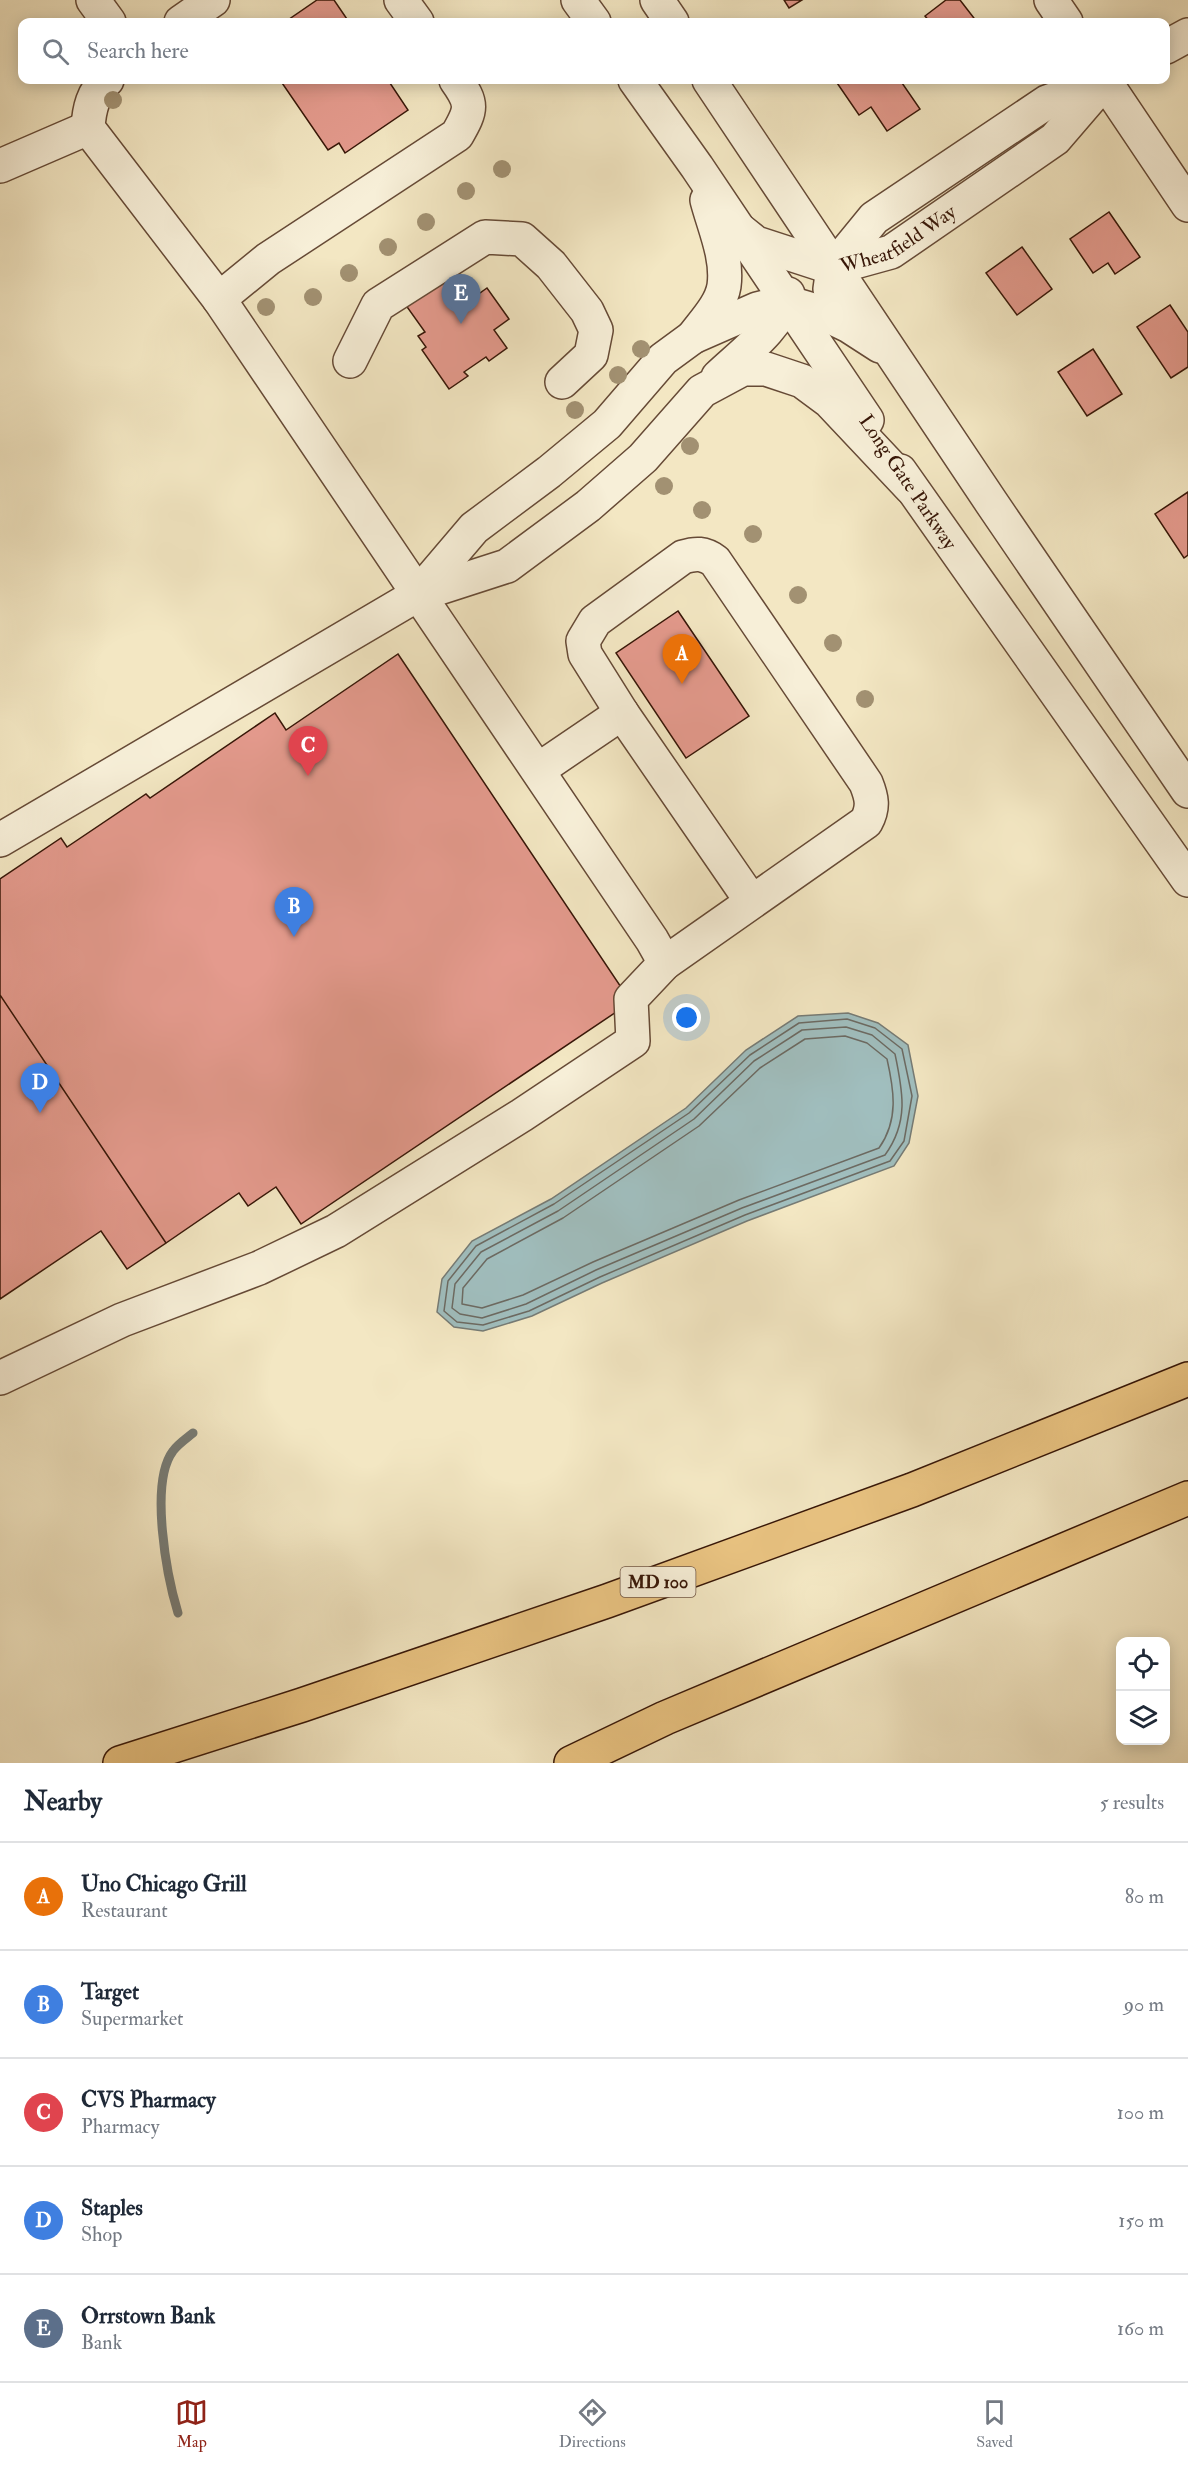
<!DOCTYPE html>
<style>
body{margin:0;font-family:"IM FELL Double Pica",serif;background:#f6f6f7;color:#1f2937}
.controls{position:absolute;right:18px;bottom:18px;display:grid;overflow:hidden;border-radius:12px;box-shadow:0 3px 15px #0003}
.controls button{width:54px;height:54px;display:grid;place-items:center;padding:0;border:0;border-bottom:2px solid #e0e1e3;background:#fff;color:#1f2937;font:30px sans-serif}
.you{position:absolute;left:687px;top:1018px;width:21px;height:21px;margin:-15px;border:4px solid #fff;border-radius:50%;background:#1a73e8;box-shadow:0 0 0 9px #1a73e833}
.badge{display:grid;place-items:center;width:39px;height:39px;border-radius:50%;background:#8f2418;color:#fff;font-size:20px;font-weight:700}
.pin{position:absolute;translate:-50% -50px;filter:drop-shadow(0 2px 3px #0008)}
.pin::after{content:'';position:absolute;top:32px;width:21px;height:18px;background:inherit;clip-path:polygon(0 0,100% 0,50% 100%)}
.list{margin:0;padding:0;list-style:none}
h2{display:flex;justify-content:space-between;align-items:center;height:78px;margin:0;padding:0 24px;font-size:26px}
h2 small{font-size:20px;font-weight:400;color:#747a83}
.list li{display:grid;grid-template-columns:39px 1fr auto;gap:18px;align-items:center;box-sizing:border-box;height:108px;padding:0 24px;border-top:2px solid #e0e1e3}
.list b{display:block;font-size:22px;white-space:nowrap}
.list p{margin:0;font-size:20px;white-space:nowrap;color:#747a83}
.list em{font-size:20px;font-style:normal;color:#747a83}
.icon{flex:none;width:33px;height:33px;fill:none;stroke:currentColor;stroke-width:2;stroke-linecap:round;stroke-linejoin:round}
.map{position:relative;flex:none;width:1188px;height:1763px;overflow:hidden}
.search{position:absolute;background:#fff;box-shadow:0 3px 15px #0003;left:18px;right:18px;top:18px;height:66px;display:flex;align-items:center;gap:15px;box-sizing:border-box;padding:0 21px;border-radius:12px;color:#747a83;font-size:22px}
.sheet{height:618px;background:#fff}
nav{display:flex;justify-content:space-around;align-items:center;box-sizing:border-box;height:84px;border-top:2px solid #e0e1e3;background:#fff;font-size:16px;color:#747a83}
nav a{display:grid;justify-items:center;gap:3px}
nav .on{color:#8f2418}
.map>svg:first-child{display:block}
.water{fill:#a0bebe;stroke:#767b75;stroke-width:1.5}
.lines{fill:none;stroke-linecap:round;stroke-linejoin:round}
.shore{stroke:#6c6a62;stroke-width:1.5}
.stream{stroke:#767b75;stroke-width:9}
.building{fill:#e49a8d;stroke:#371607;stroke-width:1.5}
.minor-casing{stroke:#664a36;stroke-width:36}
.highway-casing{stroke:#371607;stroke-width:36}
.minor{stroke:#f7efd8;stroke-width:33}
.highway{stroke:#eac482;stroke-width:33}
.tree{fill:#a29172}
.labels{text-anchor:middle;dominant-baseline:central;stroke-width:4.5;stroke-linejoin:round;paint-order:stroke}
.shield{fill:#f7efd8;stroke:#715746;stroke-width:1.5}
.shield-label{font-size:18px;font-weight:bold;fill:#371607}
.street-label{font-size:20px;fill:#371607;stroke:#f7efd8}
</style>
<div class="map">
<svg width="1188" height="1763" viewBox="0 0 1188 1763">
<rect width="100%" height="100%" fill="#f3e7c3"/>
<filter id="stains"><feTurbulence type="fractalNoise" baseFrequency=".00333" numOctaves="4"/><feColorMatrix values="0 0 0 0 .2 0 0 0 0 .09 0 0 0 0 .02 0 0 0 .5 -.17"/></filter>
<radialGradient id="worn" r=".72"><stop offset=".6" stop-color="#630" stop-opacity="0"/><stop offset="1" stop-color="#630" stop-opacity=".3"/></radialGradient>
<!-- water -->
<path class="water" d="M848,1013L878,1023L908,1045L918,1096L909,1143L894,1166L747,1221L602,1283L532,1316L483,1331L454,1327L437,1312L442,1279L472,1241L551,1199L686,1108L746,1050L798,1016Z"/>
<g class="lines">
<!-- shore -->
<path class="shore" d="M847,1019L875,1028L902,1049L912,1096L904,1141L890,1161L745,1215L600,1277L529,1311L483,1325L457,1322L444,1311L448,1281L476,1246L554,1204L689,1113L750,1055L799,1023Z
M846,1027L872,1035L895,1054C903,1092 909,1122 885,1155L742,1208L596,1270L526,1304L482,1318L460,1314L452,1308L455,1284L481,1252L558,1211L694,1119L754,1061L802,1030Z
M845,1036L867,1043L887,1059C894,1090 899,1120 879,1148L739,1200L593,1262L523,1295L482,1308L462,1304L463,1288L487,1259L563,1218L699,1126L760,1068L805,1039Z"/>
<!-- stream -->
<path class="stream" d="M178,1613C167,1577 149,1483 173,1451C178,1444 187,1438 193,1433"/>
</g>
<!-- building -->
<path class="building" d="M317,0H334L349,22H285Z
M784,0H802L789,8Z
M946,0H960L977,22H930L925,16Z
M280,80H388L408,110L345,153L339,143L328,150Z
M835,80H876L878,82L881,80H900L920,109L887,131L871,107L859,115Z
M1109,212L1140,257L1115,274L1108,263L1093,273L1070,239Z
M1022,247L1052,289L1017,315L986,273Z
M441,268L466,303L487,288L509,319L494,330L507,348L489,361L486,357L464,372L468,376L449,389L422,350L426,347L418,336L425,332L400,297Z
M1170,305L1188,332V367L1171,378L1137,327Z
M1093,349L1122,394L1087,416L1058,372Z
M1188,492V555L1184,558L1155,514Z
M678,611L749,716L686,758L616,653Z
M398,654L631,1002L301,1224L276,1187L248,1206L239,1193L166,1243L0,995V879L61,838L67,847L146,794L150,798L275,713L286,730Z
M0,995L166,1243L127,1269L101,1231L0,1299Z"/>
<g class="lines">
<defs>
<g id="minor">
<path d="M93,0L109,22"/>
<path d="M401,0L417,22"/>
<path d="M578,0L594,22"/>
<path d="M657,0L672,22"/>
<path d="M1051,0L1066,22"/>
<path d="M181,22L213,0"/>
<path d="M1166,47L1188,35"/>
<path d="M107,80C93,92 89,109 88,128L219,299L652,940L665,963"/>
<path d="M635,80L697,167L867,420"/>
<path d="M709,80L991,502L1188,791"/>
<path d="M1104,80L1188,205"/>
<path d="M0,166L88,128"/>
<path id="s1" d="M741,231L756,243L833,268L891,252L1055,139L1104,82"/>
<path d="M830,289L833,268L874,218L1047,102L1107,80"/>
<path d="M219,299L268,259L457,135C472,109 473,104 456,80"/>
<path d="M693,337C704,322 721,305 724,286C728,257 714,227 707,200"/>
<path d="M350,361L378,305L485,237L522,239L551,265L587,311L596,330L591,355L562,382"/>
<path d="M718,377C742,354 780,327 788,294"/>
<path d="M900,471L1188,880"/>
<path d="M417,595L474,528L549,472L607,424L663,359L693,337L757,309L786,302L820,312L849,326L880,346"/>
<path d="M538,770L622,713"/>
<path d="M0,840L417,595L507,566L588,506L643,458L702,391L743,369H766L802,381L829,401L911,488"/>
<path d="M0,1378L122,1320L259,1268L336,1231L522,1115L633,1041L631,999L665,963L866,822C874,807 872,798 866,783L715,561C704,553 696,553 683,557L595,621L583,641L585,654L622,713L752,902"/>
</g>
<path id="highway" d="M120,1763L302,1705L607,1601L912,1490L1188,1379
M571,1763L665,1718L1188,1498"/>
</defs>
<!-- minor casing -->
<use href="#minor" class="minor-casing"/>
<!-- highway casing -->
<use href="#highway" class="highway-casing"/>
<!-- minor -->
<use href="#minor" class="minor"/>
<!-- highway -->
<use href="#highway" class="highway"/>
</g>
<!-- trees -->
<g class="tree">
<circle cx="113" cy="100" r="9"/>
<circle cx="502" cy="169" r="9"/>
<circle cx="466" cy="191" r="9"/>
<circle cx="426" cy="222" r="9"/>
<circle cx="388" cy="247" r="9"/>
<circle cx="349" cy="273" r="9"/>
<circle cx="313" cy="297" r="9"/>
<circle cx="266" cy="307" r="9"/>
<circle cx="641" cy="349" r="9"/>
<circle cx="618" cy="375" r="9"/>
<circle cx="575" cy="410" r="9"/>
<circle cx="690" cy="446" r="9"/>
<circle cx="664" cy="486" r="9"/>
<circle cx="702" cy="510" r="9"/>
<circle cx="753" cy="534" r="9"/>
<circle cx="798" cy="595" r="9"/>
<circle cx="833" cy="643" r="9"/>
<circle cx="865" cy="699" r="9"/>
</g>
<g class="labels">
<!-- shield labels -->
<rect class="shield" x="620.5" y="1567" width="75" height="30" rx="4.5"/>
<g class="shield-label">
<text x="658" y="1582">MD 100</text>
</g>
<!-- street labels -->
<g class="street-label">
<text stroke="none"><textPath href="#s1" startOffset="172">Wheatfield Way</textPath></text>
<text transform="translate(908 482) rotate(56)">Long Gate Parkway</text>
</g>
</g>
<rect width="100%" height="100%" filter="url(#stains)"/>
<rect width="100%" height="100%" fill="url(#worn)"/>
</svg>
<div class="controls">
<button><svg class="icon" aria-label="locate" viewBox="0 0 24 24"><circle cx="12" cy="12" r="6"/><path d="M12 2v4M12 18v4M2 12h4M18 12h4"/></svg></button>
<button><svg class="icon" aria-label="layers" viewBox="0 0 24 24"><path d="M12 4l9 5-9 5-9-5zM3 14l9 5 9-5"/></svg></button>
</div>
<div class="you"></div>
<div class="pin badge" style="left:682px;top:684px;background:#e8710a">A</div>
<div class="pin badge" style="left:294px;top:937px;background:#3f7fe0">B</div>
<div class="pin badge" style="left:308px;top:776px;background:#e0444e">C</div>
<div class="pin badge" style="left:40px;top:1113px;background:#3f7fe0">D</div>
<div class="pin badge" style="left:461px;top:324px;background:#5c6f8a">E</div>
<div class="search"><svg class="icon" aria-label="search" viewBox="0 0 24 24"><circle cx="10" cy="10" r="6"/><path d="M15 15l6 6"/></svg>Search here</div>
</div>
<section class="sheet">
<h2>Nearby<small>5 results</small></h2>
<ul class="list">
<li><span class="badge" style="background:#e8710a">A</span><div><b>Uno Chicago Grill</b><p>Restaurant</p></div><em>80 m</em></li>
<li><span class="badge" style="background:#3f7fe0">B</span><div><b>Target</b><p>Supermarket</p></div><em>90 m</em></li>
<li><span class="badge" style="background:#e0444e">C</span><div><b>CVS Pharmacy</b><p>Pharmacy</p></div><em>100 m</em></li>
<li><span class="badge" style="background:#3f7fe0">D</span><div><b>Staples</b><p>Shop</p></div><em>150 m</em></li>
<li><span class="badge" style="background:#5c6f8a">E</span><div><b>Orrstown Bank</b><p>Bank</p></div><em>160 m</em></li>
</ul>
</section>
<nav>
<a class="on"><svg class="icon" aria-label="map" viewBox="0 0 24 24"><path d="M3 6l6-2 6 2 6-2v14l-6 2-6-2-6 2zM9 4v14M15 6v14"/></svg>Map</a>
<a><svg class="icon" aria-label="directions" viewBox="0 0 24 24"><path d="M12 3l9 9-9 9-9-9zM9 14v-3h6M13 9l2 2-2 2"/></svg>Directions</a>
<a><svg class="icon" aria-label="saved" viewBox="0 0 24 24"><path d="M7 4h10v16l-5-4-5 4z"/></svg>Saved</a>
</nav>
